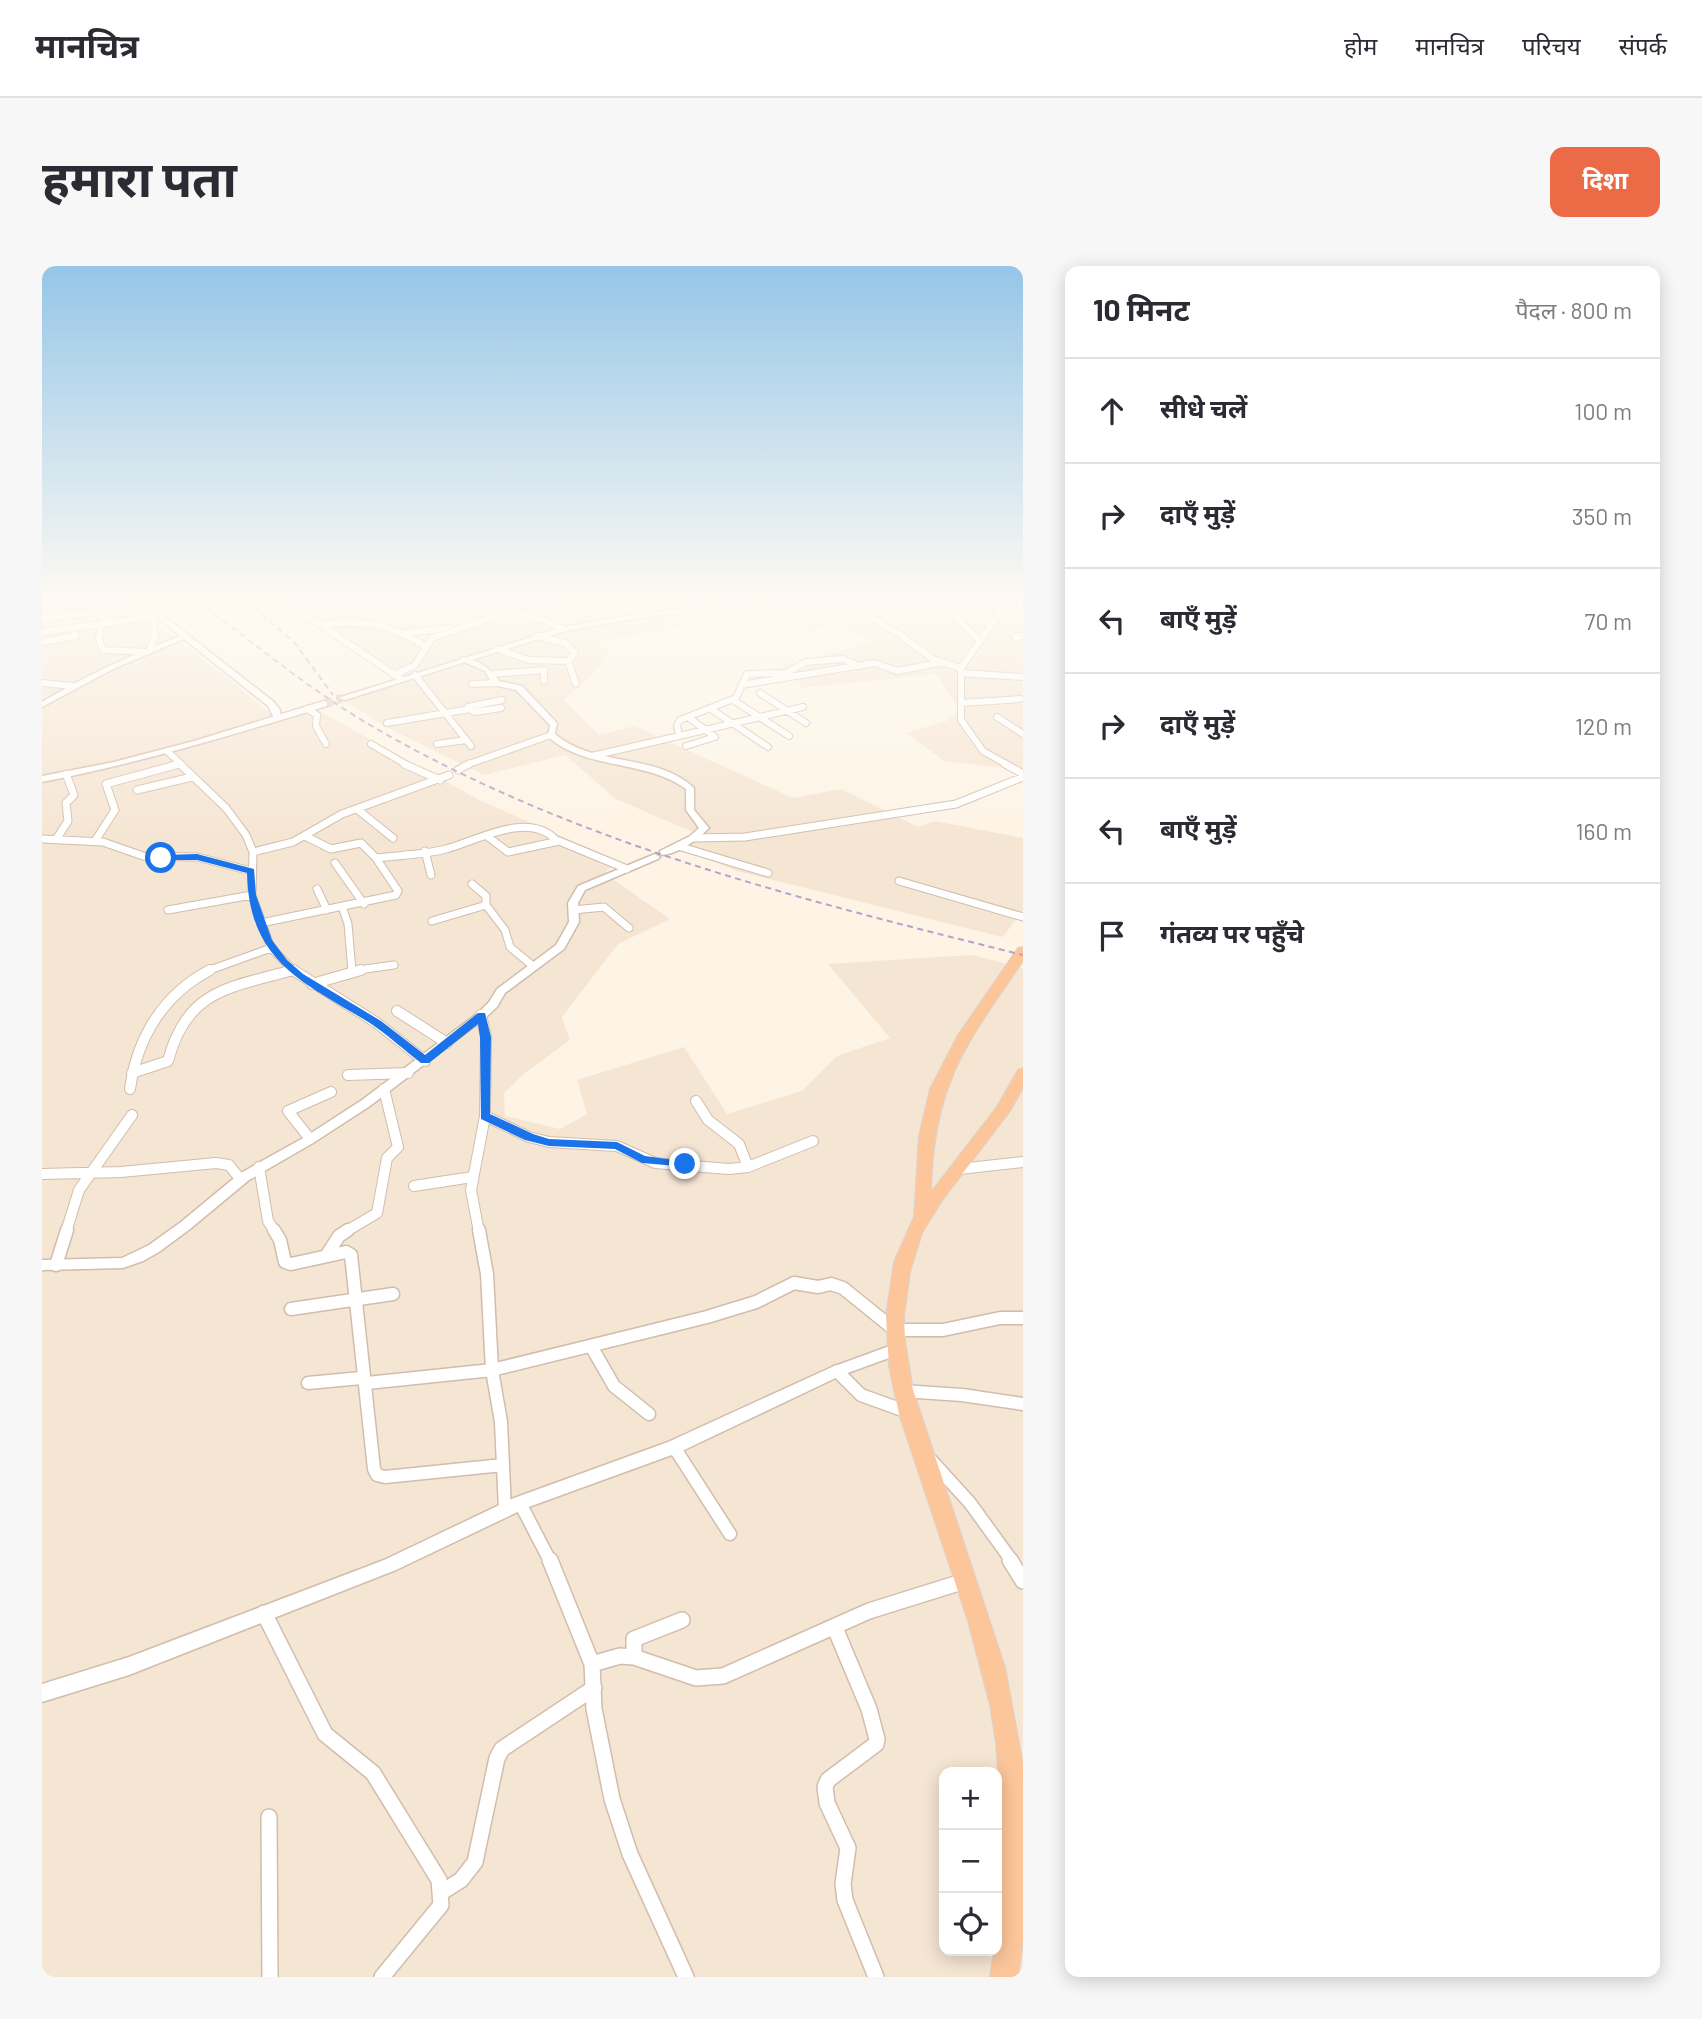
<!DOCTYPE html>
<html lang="hi">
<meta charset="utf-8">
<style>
body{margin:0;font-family:Barlow,"Noto Sans Devanagari",sans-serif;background:#f7f7f7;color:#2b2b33}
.controls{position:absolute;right:21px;bottom:21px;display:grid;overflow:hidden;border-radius:14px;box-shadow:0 4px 18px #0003}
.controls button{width:63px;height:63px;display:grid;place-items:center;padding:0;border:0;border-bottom:2px solid #e1e1e2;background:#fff;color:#2b2b33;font:35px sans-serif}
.stop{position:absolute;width:21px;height:21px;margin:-16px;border:5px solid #1a73e8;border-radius:50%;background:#fff}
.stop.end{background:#1a73e8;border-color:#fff;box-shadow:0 2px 7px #0008}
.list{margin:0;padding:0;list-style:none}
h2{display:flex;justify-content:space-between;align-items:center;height:91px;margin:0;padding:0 28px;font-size:30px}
h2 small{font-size:23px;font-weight:400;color:#7c7c81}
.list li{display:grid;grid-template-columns:46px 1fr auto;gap:21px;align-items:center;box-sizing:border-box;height:105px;padding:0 28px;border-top:2px solid #e1e1e2}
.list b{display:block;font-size:26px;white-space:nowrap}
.list em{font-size:23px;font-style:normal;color:#7c7c81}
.icon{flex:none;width:38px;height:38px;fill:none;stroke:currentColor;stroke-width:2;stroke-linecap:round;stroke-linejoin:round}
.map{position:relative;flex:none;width:981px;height:1711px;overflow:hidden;border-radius:14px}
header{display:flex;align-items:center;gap:42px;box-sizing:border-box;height:98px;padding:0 35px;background:#fff;border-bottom:2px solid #e1e1e2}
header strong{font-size:33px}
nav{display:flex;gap:38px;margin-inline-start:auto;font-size:24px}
.intro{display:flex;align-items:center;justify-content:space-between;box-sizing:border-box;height:168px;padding:0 42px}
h1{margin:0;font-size:49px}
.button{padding:18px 32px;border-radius:14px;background:#ec6a45;color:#fff;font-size:24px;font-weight:700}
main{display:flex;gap:42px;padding:0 42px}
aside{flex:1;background:#fff;border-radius:14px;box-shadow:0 4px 18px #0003}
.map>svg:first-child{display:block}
.residential{fill:#f5e5d3;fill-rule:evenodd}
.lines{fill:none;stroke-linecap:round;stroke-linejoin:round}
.secondary-tunnel{stroke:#dccdbe;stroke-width:9;stroke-dasharray:9 4.5;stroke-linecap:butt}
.minor-far4-casing{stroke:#d1bdad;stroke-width:8}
.minor-far3-casing{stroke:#d1bdad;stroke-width:9}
.minor-far2-casing{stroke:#d1bdad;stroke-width:12}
.minor-far1-casing{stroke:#d1bdad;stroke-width:15}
.minor-casing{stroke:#d1bdad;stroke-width:18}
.tertiary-casing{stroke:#d1bdad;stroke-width:3}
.secondary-casing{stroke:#d5bdaa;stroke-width:3}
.trunk-casing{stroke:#dcd4d0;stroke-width:2}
.minor-far4{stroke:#fff;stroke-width:6}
.minor-far3{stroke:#fff;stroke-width:7}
.minor-far2{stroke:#fff;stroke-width:10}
.minor-far1{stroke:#fff;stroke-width:12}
.minor{stroke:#fff;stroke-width:15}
.tertiary{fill:#fff;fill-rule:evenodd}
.secondary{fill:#fff;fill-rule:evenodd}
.trunk{fill:#fcc69a;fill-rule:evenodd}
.rail{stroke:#b6a2c8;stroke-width:2;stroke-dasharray:6 4.5;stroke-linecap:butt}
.route{fill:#1a73e8}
</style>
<header>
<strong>मानचित्र</strong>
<nav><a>होम</a><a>मानचित्र</a><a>परिचय</a><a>संपर्क</a></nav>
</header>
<div class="intro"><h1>हमारा पता</h1><a class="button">दिशा</a></div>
<main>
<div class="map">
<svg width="981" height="1711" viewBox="0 0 981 1711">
<rect width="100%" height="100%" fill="#fdf4e5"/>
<!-- residential -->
<path class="residential" d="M0,335H82L181,408L236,454L274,443L439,535L577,595L562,607L628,653L576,678L520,751L528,774L483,807L462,827L463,850L518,863L545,848L535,814L642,781L685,848L760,825L795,790L848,772L786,698L930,689L981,702V1711H0ZM902,1506H955V1685H902Z
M249,335H517L524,341L561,346L653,335H685L702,350L555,375L567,385L555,404L522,434L557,469L592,460L751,532L799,523L876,561L893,555L981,572V644L961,671L695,605L636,582L660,570L574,533L523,489L442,509L342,460L295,430L357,411Z
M720,335H981V504L902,495L865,467L905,455L917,444L895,408L761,422L740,401L832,376L793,357L769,365Z"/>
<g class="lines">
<!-- secondary-tunnel -->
<path class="secondary-tunnel" d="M282,438L300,432"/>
<defs>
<path id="minor-far4" d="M243,335L359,413
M462,335L459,340L461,344L496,352L521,363
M802,335L857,368L892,394L919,402
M899,335L938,375L919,402V454L941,485L966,499
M0,339L25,335
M252,341L344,335
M0,352L53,346L68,357
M59,358L57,373L61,384L104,386
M280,359C320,352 349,359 383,380
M0,366L116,350
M363,367L407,362
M495,370L523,377L533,387L526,395
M973,371L981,370
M938,375L955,351L960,335
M0,376L34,370L32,362
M455,383L487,394L526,395L534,418
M108,384L113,368L110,351
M919,407L981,411
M449,408L502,404V415
M352,409L373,399L390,372L466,346
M373,409L429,480
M0,417L32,420
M430,418L454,417
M699,419L833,397L855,405L897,397
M718,427L764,457
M691,434L747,470
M920,437L978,433
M459,442L432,446L426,441L460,434
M265,443L275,449L274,460L284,478
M669,443L726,481
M955,451L981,468
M345,457L428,443
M637,470L761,441
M329,478L365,499
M395,478L424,474
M644,480L673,471L646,451
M125,485L140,499
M550,490L637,470L635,459L638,454L694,432L705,408L744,407L764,396L801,393L817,400
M132,499L137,498
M424,499L509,469"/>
<path id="minor-far3" d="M138,498L184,542L204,569L211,586L210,629L229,682L252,705
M362,498L398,514
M963,498L981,508
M416,504L427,498
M95,524L150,511
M315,543L351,572
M263,570L289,583L319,577L334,592C357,589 382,589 404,583C437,574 487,544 515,575
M445,570L466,586L517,575L585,603
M15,572L26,555L24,537L32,529L24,508
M651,572L703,571L914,538L981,511
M0,573L61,576L101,590L155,591L209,605
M53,575L73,544L64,518L137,498
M636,580L726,607
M383,585L389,609
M211,586L251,576L300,548L407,509
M293,597L322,638
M857,615L981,651
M430,618L444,630V639L463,664L468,681L491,700
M275,623L285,644
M301,643L306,658L310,705
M126,644L210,629
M531,644L562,641L587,662
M390,655L444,639
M219,657L354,629L356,625L334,592
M165,705L229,682
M246,705L251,704
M309,705L352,699"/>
<path id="minor-far2" d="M251,704L335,757L383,795
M270,718L319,704
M355,745L405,777
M90,807L126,795C145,723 187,722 251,704
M306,809L366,807
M88,823C95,771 122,728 168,704
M654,835L666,854L697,878L706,901
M443,850L487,871L507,876L575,880L613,897L687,903L706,901L771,875
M268,873L246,845L289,826
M217,901L226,955L233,966
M917,903L981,896
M0,908L79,906L174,897L187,899L199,914
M372,920L430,911
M24,966L37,924L90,849
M303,966L335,947L345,892L356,881L342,823
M437,966L429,924L443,850L444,771L439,749"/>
<path id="minor-far1" d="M232,964L238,974L243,996L249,998L304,986L309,989L332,1203L335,1209L343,1211L461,1199
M437,964L445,1008L450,1104L459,1156L463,1244
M284,990L297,970L306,964
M14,999L25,964
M249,1043L351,1028
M549,1080L572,1120L607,1148
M795,1105L819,1129L866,1146
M266,1117L319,1112L325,1117L450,1104L665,1051L714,1036L752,1017L776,1021L789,1018L801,1022L853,1064H901L958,1052H981
M861,1125L920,1129L981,1138
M632,1181L688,1268
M889,1194L928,1237L970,1295
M478,1237L508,1295"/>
<path id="minor" d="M508,1294L550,1398L552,1443L570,1533L588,1588L644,1711
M968,1294L981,1315
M222,1347L283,1468L331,1507L397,1614L399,1639L340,1711
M793,1362L827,1443L835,1473L834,1478L786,1514L783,1521L785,1537L806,1582L801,1618L803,1634L834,1711
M592,1391V1373L640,1354
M550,1398L578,1390L592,1391L654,1412L681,1410L827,1345L923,1315
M227,1551L228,1711
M400,1626L419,1614L433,1596L455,1492L460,1483L552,1422"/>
<path id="tertiary" d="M95,335H103L232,436L238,444L239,454H233L226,440L142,373L73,402L0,441V436C44,409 90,389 138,370Z
M420,391C436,393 448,402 457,415L480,420L515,457L513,468C553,502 614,486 652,522V544L667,562L665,564C654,575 634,589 618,589V585L648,570L657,562L644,544V523C602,493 546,505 506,471L508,459L474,424L451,419L443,405L420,395Z
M613,588L618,591L616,593L543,624L536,637L537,656L522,683L463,727L455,741L443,752L328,840L271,877L207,914L148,963L117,986L101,995L81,1002L0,1004V994L80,992L107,979L139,956L197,908L263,871L320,834L436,747L447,736L455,723L514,679L527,656L526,637L536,620Z
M853,1078L858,1080L860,1084L858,1088L800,1109L638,1186L484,1242L354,1304L87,1409L0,1436V1418L87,1391L342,1294L472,1232L626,1176L790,1101Z"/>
<path id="secondary" d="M701,335H727L584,354L522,365L303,434L296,432L521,361L584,350Z
M282,435L285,436V440C190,469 98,497 0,516V510L72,496L152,475Z"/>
<path id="trunk" d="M981,681V695C923,779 891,820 889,926L954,842L976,804L981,802V822L968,845L899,936L880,967L868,1006L862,1050L863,1075L871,1124L963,1401L981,1499V1675L976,1711H948L952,1685H955L960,1556L954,1477L948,1439L926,1355L857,1148L847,1100L844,1050L852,996L872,951L877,870L888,823L916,769L976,682Z"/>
</defs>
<!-- minor-far4 casing -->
<use href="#minor-far4" class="minor-far4-casing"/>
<!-- minor-far3 casing -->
<use href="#minor-far3" class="minor-far3-casing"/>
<!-- minor-far2 casing -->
<use href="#minor-far2" class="minor-far2-casing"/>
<!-- minor-far1 casing -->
<use href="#minor-far1" class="minor-far1-casing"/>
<!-- minor casing -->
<use href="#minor" class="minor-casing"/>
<!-- tertiary casing -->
<use href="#tertiary" class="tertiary-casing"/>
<!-- secondary casing -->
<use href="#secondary" class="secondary-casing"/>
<!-- trunk casing -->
<use href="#trunk" class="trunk-casing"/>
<!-- minor-far4 -->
<use href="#minor-far4" class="minor-far4"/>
<!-- minor-far3 -->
<use href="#minor-far3" class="minor-far3"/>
<!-- minor-far2 -->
<use href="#minor-far2" class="minor-far2"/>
<!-- minor-far1 -->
<use href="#minor-far1" class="minor-far1"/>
<!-- minor -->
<use href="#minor" class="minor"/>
<!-- tertiary -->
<use href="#tertiary" class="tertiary"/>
<!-- secondary -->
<use href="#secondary" class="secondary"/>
<!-- trunk -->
<use href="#trunk" class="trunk"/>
<!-- rail -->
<path class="rail" d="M156,335C212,378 267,423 328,459C530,577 756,633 981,689
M203,335L252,376L291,429"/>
</g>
<!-- sky -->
<linearGradient id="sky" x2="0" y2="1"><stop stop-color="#95c6e8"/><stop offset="0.58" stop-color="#fefaf3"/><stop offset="1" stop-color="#fefaf3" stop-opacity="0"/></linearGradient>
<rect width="981" height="575" fill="url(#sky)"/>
<!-- route -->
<path class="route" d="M155,588L212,603L214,629L230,674L245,694L261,708L339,755L383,789L436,747H443L449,771L448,848L491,868L507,873L575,876L603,890L647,896V901L600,897L573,883L507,880L483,874L439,853L438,771L436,758L387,797H379C362,784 346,769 328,757C261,716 207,696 205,607L155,594H119L114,592L119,589Z"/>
</svg>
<div class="controls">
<button>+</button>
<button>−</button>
<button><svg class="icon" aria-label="locate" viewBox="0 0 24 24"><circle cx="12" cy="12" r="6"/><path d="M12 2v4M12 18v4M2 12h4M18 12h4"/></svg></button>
</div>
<div class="stop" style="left:119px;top:592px"></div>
<div class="stop end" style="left:643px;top:898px"></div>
</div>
<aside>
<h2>10 मिनट<small>पैदल · 800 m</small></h2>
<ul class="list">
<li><svg class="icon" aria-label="ahead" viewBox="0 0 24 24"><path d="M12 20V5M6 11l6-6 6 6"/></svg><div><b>सीधे चलें</b></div><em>100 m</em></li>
<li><svg class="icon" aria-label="right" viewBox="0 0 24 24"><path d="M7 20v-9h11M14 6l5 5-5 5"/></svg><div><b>दाएँ मुड़ें</b></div><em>350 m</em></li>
<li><svg class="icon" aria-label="left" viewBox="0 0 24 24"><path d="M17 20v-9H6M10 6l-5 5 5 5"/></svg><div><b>बाएँ मुड़ें</b></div><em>70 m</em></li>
<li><svg class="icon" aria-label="right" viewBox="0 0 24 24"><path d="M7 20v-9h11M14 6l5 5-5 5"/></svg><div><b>दाएँ मुड़ें</b></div><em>120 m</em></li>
<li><svg class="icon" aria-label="left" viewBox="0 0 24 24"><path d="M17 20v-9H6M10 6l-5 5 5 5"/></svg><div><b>बाएँ मुड़ें</b></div><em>160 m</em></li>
<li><svg class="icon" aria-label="arrive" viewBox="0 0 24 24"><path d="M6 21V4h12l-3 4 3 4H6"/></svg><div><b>गंतव्य पर पहुँचे</b></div></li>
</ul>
</aside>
</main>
